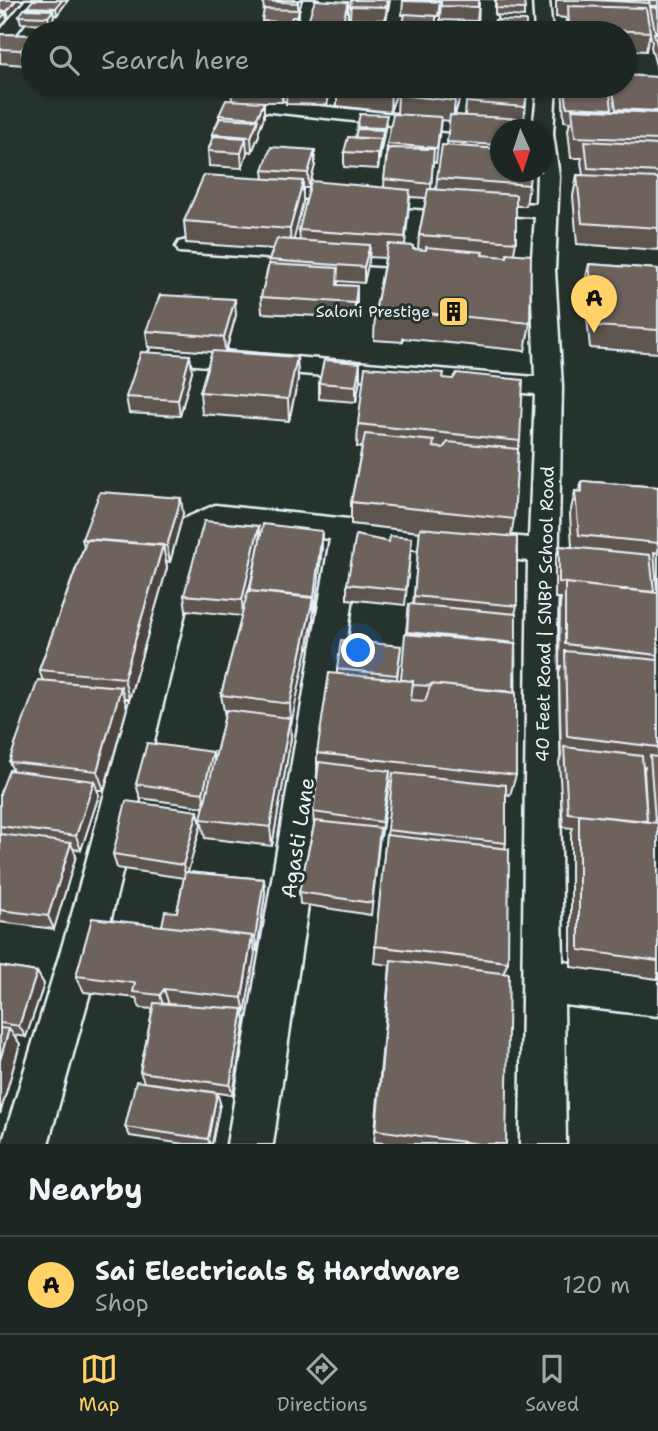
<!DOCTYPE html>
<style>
body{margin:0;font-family:"Shantell Sans",sans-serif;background:#252e2a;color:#f1f3f6}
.compass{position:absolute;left:490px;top:119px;width:63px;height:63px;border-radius:50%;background:#1c2622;box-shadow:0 2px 5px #0004;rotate:177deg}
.you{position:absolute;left:359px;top:651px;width:24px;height:24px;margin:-18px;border:5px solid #fff;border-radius:50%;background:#1a73e8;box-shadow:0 0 0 10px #1a73e833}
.badge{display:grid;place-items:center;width:46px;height:46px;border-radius:50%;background:#ffd166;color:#111;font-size:23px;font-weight:700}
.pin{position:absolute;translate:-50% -58px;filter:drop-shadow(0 2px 4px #0008)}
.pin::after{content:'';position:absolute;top:37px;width:24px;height:21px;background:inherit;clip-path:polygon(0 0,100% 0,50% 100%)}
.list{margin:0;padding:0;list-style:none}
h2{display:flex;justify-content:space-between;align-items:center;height:91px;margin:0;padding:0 28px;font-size:30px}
h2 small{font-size:23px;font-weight:400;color:#a0a5a5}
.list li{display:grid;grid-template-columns:46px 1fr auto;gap:21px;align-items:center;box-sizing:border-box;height:98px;padding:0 28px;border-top:2px solid #3a4340}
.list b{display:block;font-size:26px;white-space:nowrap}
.list p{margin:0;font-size:23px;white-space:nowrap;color:#a0a5a5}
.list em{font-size:23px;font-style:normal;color:#a0a5a5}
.icon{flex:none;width:38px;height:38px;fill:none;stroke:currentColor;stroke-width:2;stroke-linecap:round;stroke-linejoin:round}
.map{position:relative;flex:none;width:658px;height:1144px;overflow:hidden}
.search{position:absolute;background:#1c2622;box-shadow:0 2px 5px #0004;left:21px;right:21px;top:21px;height:77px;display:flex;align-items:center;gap:18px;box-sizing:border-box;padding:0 24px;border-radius:38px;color:#a0a5a5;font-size:26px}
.sheet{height:189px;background:#1c2622}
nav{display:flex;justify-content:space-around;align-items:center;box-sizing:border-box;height:98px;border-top:2px solid #3a4340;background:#1c2622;font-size:19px;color:#a0a5a5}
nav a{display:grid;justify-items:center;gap:4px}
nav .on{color:#ffd166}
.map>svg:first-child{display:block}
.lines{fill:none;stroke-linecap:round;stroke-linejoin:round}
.street-casing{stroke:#e8f1f8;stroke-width:5}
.street{fill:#26332d;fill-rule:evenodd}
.wall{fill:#5f5450;stroke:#e8f1f8;stroke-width:2;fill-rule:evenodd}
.shaded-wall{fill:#4d4541;stroke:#e8f1f8;stroke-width:2}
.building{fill:#6e625d;stroke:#e8f1f8;stroke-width:2}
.labels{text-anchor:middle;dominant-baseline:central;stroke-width:6;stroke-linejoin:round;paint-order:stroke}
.far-poi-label{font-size:16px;fill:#e8f1f8;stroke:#26332d;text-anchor:end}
.street-label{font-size:18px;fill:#e8f1f8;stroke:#26332d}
.near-street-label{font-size:21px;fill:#e8f1f8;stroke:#26332d}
</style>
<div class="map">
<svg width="658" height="1144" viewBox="0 0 658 1144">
<rect width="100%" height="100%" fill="#26332d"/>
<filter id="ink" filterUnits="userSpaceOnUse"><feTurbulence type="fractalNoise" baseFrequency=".0143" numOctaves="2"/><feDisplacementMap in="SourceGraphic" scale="14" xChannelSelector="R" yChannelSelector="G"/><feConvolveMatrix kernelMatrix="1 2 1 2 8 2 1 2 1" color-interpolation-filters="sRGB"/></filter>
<g filter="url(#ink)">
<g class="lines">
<defs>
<path id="street" d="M24,0H41L6,47L0,48V31Z
M302,0H318L307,33H291Z
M391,0H407L402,33H385Z
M480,0H496V33H479Z
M533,0H549L552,33H535Z
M538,86H556L553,134L559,176L555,270L562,387L557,626L563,962L658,974V1016L564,1005L566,1144H520L528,561L361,543L273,1144H227L330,539L219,527L204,535L112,914L48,1144H2L72,914L179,521L215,505L529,538L535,394L161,362L152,360L148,354L152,348L161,346L535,377L531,270L535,217L262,195L251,189L262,183L536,204L537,172H542V130H533Z
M241,98L500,125L509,130H500V137L234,108L231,104L234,100Z
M187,240L427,255L435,257L439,262L435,267L427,269L179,252L176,247L179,242Z"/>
</defs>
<!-- street casing -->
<use href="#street" class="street-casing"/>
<!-- street -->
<use href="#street" class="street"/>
</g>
<!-- wall -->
<path class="wall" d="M0,0H24L9,18H7V20L0,28Z
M68,0L57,15H54V17L50,24L21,23L19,16L27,9V7Z
M302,0L299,11V17L298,24H297V30L262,28V21L264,12L263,1Z
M351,0H388L385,20L350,19Z
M403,0H440L438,16H436V26L423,30H419L405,15H402Z
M441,0H479L477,21L440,20Z
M495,0H524V17L495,15Z
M556,0H658V73L651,47L652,42L650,33L646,51L625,50V33H565L566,18L556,17Z
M348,2V16L343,33H304L305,30Z
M495,20L526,28L525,33H495Z
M0,34L32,35L24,65L0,63Z
M658,77V250L577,244L573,196L577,175H583L581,162L582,158H571L568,130L570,122L564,121L562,86H625Z
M231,86H285L282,102H261L264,117L259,130V135L252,152L247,151L242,168L209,166L208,151L212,139V134L219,119V115L232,100Z
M287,86H331L327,105L286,104Z
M337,86H399L390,112L337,106Z
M401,86H463L455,115L465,116L466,102L528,86L524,119L500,130V172L529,185L526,206H516V242L514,253L530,323L525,351L403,338V342L374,340L375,313L385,258L369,257L364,283L338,281V285L357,286V302L355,318L262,313L261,297L269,264V260L273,249L186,243L184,221L264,179L263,170L315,165L309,188H303V202L293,240L300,241L299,230L384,187L387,144L397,114L398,95ZM441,120L450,121L447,145L437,178L436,189H431L433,162L436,163ZM410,197L426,198L419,235L418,250L413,249L405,245Z
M386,123L378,169L344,167V152L355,138L357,127Z
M589,264L658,269V353L590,348L584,286Z
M236,315L226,352L297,357L298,379L289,421L202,414L200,392L212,352L148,347L146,331Z
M360,363V379L356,402L319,399V383Z
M192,371L180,416L129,413L126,397Z
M443,378L520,441L518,449L514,519L511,536L517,606L515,614L516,775L510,795L506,794V843L505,848L508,962L503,974L506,1144H389L374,1142L390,965L374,963L386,835H387L392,782L389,781L381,836H380L371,915L300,904L299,892L314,826L313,812L317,773V753L337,673V669L401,646L397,680H401L409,604L413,605L420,532L351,524V502L362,447H357L358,424Z
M582,481L658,487V979L571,967V833L573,828L563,827L559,762L561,756L559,672L561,666H559L560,605L561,598H555V561L559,546L572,547L570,514L575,491H579ZM643,767H645L644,770L647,822L646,821Z
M183,514L170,562L166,561L167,568L129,699H124L127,708L104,790H97L99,795L81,850L73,849L76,856L54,929L0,922V793L13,771L9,762L43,681L39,670L84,546L82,539Z
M322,531V547L315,612H313V620L290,725L291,738L272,846L205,838L201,819L204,807L140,798L136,784L214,761L225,716L221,695L242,616L186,610L184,595L260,538ZM256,561L250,591H249Z
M412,538L405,605L347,599V584L389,542Z
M201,825L188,872L264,879L265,893L257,951L254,950L245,1013H244L245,1020L233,1095L151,1083L217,1093L220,1103L212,1144H184L130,1136L125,1127L144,1082L140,1072L153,1009L140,1008L136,998L84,992L76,976L162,926L177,912L184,878L117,868L113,854Z
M0,966L37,972L44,984L26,1037L13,1035L20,1044L0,1114Z"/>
<!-- shaded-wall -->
<path class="shaded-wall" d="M16,0H24L9,18L7,11Z
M62,0H68L57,15L56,8Z
M298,0H302L299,11V17L298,24Z
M348,2V16L343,33H340Z
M53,10L54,17L50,24L48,17Z
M6,13L7,20L0,28V19Z
M32,35L33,51L24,65L21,50Z
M281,86H285L282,102Z
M328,86H331L327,105V91Z
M393,86H399L390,112L391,91Z
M459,86H463L453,121L455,101Z
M264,102V117L259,130V135L252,152L251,137L257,123V118Z
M246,138L247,153L242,168L241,153Z
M381,139L380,154L378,169V154Z
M315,150V165L309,188L308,173Z
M303,181V202L291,251L290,229Z
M370,245L369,261L364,283V267Z
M357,286V302L355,318V303Z
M235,299L236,315L225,353L224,337Z
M190,355L192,371L180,416L178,400Z
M297,357L298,379L289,421L288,399Z
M360,363V379L356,402V386Z
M181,498L183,514L170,562L167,546Z
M259,526L260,542L243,616L242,600Z
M322,531V547L315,612L314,597Z
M163,545L167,568L129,699L124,678Z
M313,598V620L291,725L290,704Z
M121,687L127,708L104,790L97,771Z
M290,718L291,738L272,846L270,827Z
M213,752L215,767L205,807L203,793Z
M390,771L389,786L381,836L382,822Z
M94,781L99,795L81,850L76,836Z
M198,811L201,825L186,878L183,865Z
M71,843L76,856L54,929L48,916Z
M264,879L265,893L257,951L255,938Z
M252,936L255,953L245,1013L242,998Z
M37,972L44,984L26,1037L19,1026Z
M164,989L169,1005L165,1011L160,995Z
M243,1009L245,1020L233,1095L230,1085Z
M9,1029L20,1044L0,1114V1060Z
M217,1093L220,1103L212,1144H210L208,1139Z"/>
<!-- building -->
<path class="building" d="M0,0H16L7,11H0Z
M33,0H62L56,8L27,7Z
M264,0H298L297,3L263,1Z
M315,0L348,2L340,32L305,30Z
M351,0H387L386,7L350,6Z
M403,0H440L439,2L403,1Z
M441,0H478V7L441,6Z
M496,0H524L525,9L496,8Z
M593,0H649V3Z
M649,0H658V6H650Z
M568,6L646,8L650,32L569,28Z
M650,7L658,8V31H655Z
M24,9L53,10L48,17L19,16Z
M264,9L299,10L297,17H292L290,22L297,23L293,33H288V29H284L286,22L262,21Z
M0,13H6L0,19Z
M405,14L436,16V24L420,23L419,33H401Z
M495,20L526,21V28L496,27Z
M348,22L385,24L384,27L348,25L347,29H345Z
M442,24L457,25L456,33H441Z
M348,25L385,27L383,33H345Z
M424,25L439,26L438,33H423Z
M255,28L288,29L287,33H253Z
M654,33H658V49Z
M0,34H1L32,35L21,50L0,49Z
M625,75L658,77V111L616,109L612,86H625Z
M287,86H328L327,91L286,89Z
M337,86H393L391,91Z
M401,86H459L455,101L398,95Z
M470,86H528L525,107L466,102Z
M565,86H609L612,109L567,107Z
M226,100L264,102L257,118L219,115Z
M572,109L658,113V140L575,137Z
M360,114L387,115L384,128L357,127Z
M393,114L441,117L437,148L387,144Z
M450,115L527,119V130H500V145L447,142Z
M220,118L258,120L251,137L212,134Z
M357,129L383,130L381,144V139L355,138Z
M214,136L246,138L241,153L208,151Z
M348,137L381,139L378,154L344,152Z
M585,141L658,145V172L588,168Z
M442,145L500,149V172H530L529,185L437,178Z
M271,147L315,150L308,173L263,170Z
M388,148L434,149L431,184L384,179Z
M204,175L303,181L290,229L184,221Z
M577,175L658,178V228L582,223Z
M311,181L410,190L405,237L299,230Z
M428,189L516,195V242L419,235Z
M277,239L370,245L364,267L269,260Z
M388,244L413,246V249L426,250V247L483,252L482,255L507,257V253L531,255L530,323L405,311V315L375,313Z
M269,264L338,268L337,285L357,286L355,303L261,297Z
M589,264L658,269V330L595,326Z
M160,295L235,299L224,337L146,331Z
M212,351L297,357L288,399L200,392Z
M141,352L190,355L178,400L126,397Z
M324,360L360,363L356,386L319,383Z
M365,367L444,373L443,378L453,379L457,373L523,380L520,441L358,424Z
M365,434L434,441L433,447L443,448L448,442L518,449L514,519L351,502Z
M582,481L658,487V543L579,535L575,491L582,492Z
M100,492L181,498L167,546L82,539Z
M204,521L259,526L242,600L184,595Z
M263,524L322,531L314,597L250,591Z
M420,528L517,537V606L414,596Z
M356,535L389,542L390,536L412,538L406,590L347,584Z
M87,539L163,545L124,678L39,670Z
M559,546L650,555L654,592L625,589V590L559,582Z
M654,552L658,553V590H657Z
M565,583L658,593V655L565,644Z
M248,591L313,598L290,704L221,695Z
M409,604L516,614V643L407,632Z
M405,634L515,644L514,692L431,684V686L413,685V681L401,680Z
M341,640L401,646L397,675L337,669Z
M565,651L658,660V747L567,736Z
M329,673L413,681L411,700L425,701L431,684L516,693V775L317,753Z
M38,680L121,687L97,771L9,762Z
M226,710L290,718L270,827L201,819Z
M147,743L213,752L203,793L136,784Z
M564,747L642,756L647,821L568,813Z
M650,756L658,757V821L655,820Z
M319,762L390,771L382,822L313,812Z
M9,770L94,781L76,836L0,826V793Z
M393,773L506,785V843L387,830Z
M126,801L198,811L183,865L113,854Z
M579,814L658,823V961L579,950Z
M315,821L380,828L372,903L299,892Z
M0,834L71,843L48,916L0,910Z
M386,835L509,849L508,962L375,946Z
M185,872L264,879L255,938H252V936L162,926L165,911L177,912Z
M92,918L252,936L242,998L164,989L160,995L133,992L135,983L76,976Z
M391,960L509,974L506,1144H479L376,1130Z
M0,966L37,972L19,1026L0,1023Z
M154,1003L243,1009L230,1085L140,1072Z
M0,1028L9,1029L0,1060Z
M136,1081L217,1093L208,1139L125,1127Z"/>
</g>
<!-- icons -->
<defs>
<symbol id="building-square" viewBox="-11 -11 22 22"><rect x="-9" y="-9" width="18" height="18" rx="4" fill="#ffd166" stroke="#26332d"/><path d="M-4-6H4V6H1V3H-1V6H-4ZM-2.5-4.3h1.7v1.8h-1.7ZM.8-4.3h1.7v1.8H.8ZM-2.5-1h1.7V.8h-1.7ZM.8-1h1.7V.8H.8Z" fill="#111"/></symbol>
</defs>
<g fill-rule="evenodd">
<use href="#building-square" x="436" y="294" width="35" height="35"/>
</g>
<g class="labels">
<!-- far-poi labels -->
<g class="far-poi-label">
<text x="430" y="311">Saloni Prestige</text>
</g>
<!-- street labels -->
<g class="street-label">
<text transform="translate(545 614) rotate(-89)">40 Feet Road | SNBP School Road</text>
</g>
<!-- near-street labels -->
<g class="near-street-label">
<text transform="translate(298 838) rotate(-81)">Agasti Lane</text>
</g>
</g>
</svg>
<svg class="compass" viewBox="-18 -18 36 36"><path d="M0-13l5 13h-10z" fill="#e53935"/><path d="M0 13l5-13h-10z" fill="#a0a5a5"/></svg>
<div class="you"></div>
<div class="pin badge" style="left:594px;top:333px">A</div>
<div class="search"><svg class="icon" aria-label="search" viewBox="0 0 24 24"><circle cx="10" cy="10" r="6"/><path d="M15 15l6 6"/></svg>Search here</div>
</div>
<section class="sheet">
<h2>Nearby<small></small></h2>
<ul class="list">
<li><span class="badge">A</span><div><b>Sai Electricals &amp; Hardware</b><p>Shop</p></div><em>120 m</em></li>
</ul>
</section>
<nav>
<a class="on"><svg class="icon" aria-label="map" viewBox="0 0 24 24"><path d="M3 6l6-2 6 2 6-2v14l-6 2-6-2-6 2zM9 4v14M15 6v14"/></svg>Map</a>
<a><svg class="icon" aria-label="directions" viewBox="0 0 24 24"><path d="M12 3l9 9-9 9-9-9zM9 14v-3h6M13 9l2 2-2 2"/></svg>Directions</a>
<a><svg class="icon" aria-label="saved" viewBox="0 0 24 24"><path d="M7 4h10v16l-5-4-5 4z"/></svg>Saved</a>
</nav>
